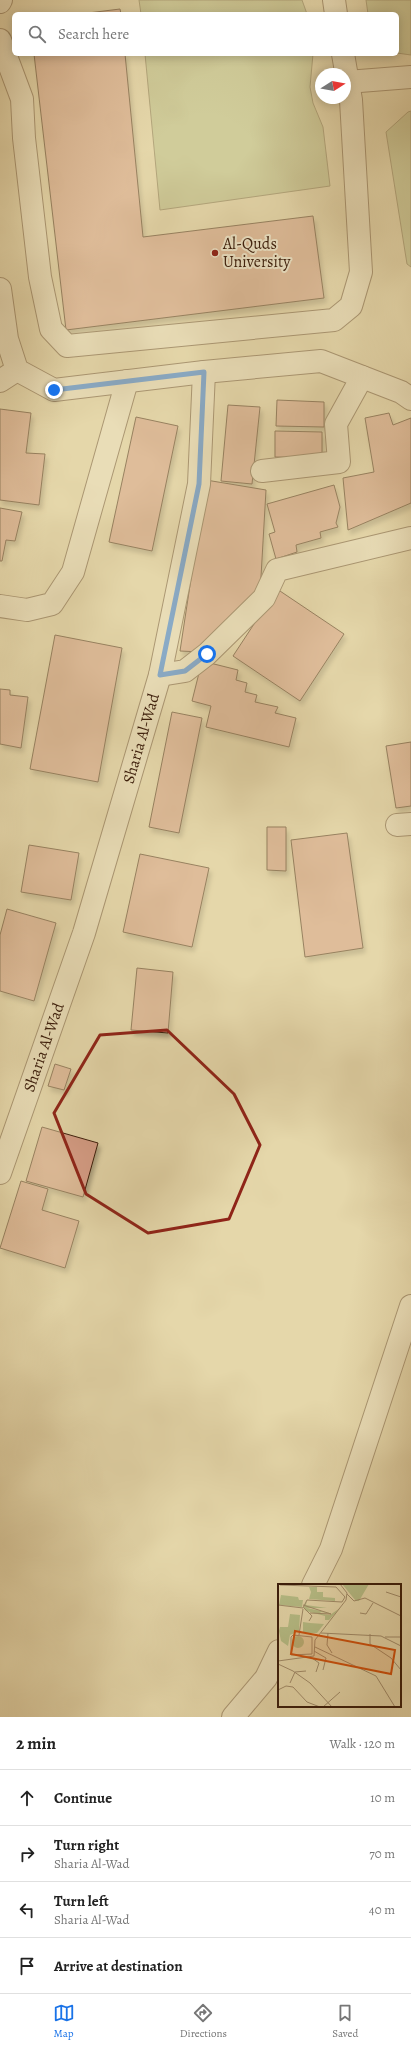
<!DOCTYPE html>
<meta charset="utf-8">
<style>
body{margin:0;font-family:Alegreya,serif;background:#f6f6f6;color:#222}
.compass{position:absolute;left:315px;top:68px;width:36px;height:36px;border-radius:50%;background:#fff;box-shadow:0 2px 10px #0003;rotate:79deg}
.stop{position:absolute;width:12px;height:12px;margin:-9px;border:3px solid #1a73e8;border-radius:50%;background:#fff}
.stop.end{background:#1a73e8;border-color:#fff;box-shadow:0 1px 4px #0008}
.list{margin:0;padding:0;list-style:none}
h2{display:flex;justify-content:space-between;align-items:center;height:52px;margin:0;padding:0 16px;font-size:17px}
h2 small{font-size:13px;font-weight:400;color:#767676}
.list li{display:grid;grid-template-columns:26px 1fr auto;gap:12px;align-items:center;box-sizing:border-box;height:56px;padding:0 16px;border-top:1px solid #e0e0e0}
.list b{display:block;font-size:15px;white-space:nowrap}
.list p{margin:0;font-size:13px;white-space:nowrap;color:#767676}
.list em{font-size:13px;font-style:normal;color:#767676}
.icon{flex:none;width:22px;height:22px;fill:none;stroke:currentColor;stroke-width:2;stroke-linecap:round;stroke-linejoin:round}
.map{position:relative;flex:none;width:411px;height:1717px;overflow:hidden}
.search{position:absolute;background:#fff;box-shadow:0 2px 10px #0003;left:12px;right:12px;top:12px;height:44px;display:flex;align-items:center;gap:10px;box-sizing:border-box;padding:0 14px;border-radius:6px;color:#767676;font-size:15px}
.sheet{height:276px;background:#fff}
nav{display:flex;justify-content:space-around;align-items:center;box-sizing:border-box;height:56px;border-top:1px solid #e0e0e0;background:#fff;font-size:11px;color:#767676}
nav a{display:grid;justify-items:center;gap:2px}
nav .on{color:#1a73e8}
.map>svg:first-child{display:block}
.green{fill:#b6be87;stroke:#786d48}
.building{fill:#d79e87;stroke:#3a1c0a;filter:url(#shadow)}
.lines{fill:none;stroke-linecap:round;stroke-linejoin:round}
.minor-casing{stroke:#654b32;stroke-width:24}
.minor{stroke:#eee5c8;stroke-width:22}
.route{stroke:#1a73e8;stroke-width:5}
.marked{fill:none;stroke:#8f2418;stroke-width:3;stroke-linejoin:round}
.poi-dot{fill:#8f2418;stroke:#eee5c8;stroke-width:1.5}
.labels{text-anchor:middle;dominant-baseline:central;stroke-width:4;stroke-linejoin:round;paint-order:stroke}
.poi-label{font-size:16px;fill:#3a1c0a;stroke:#eee5c8;text-anchor:start}
.street-label{font-size:16px;fill:#3a1c0a;stroke:#eee5c8}
.inset-road{fill:none;stroke:#a18c6a;stroke-width:1}
.view{fill:#ce500c;fill-opacity:0.15;stroke:#ce500c;stroke-width:2}
.inset-edge{fill:none;stroke:#3a1c0a;stroke-width:2}
</style>
<div class="map">
<svg width="411" height="1717" viewBox="0 0 411 1717">
<defs>
<filter id="shadow"><feDropShadow dx="2.5" dy="4.5" stdDeviation="2" flood-color="#0004"/></filter>
</defs>
<rect width="100%" height="100%" fill="#e5d7aa"/>
<filter id="stains"><feTurbulence type="fractalNoise" baseFrequency=".005" numOctaves="4"/><feColorMatrix values="0 0 0 0 .2 0 0 0 0 .09 0 0 0 0 .02 0 0 0 .5 -.17"/></filter>
<radialGradient id="worn" r=".72"><stop offset=".6" stop-color="#630" stop-opacity="0"/><stop offset="1" stop-color="#630" stop-opacity=".3"/></radialGradient>
<!-- green -->
<path class="green" d="M139,0H302L307,14H141Z
M366,0H411V55L397,53V14H368Z
M145,54H313L310,87L313,103L323,127L330,186L160,210Z
M411,111V267L407,264L386,132L408,112Z"/>
<!-- building -->
<path class="building" d="M120,9L121,14H80Z
M34,54H125L143,237L313,216L324,298L66,330Z
M277,400L324,402V427L276,426Z
M228,405L260,407L252,484L221,481Z
M0,409L31,413L26,453L45,454L39,505L0,500Z
M389,413L393,425L411,418V503L348,530L343,478L374,472L365,418Z
M136,417L178,426L152,551L109,542Z
M275,431L322,432V458L275,457Z
M206,480L266,490L260,594L201,652L180,651Z
M334,485L340,507L336,523L338,527L320,532L321,538L296,545L297,552L276,559L269,534L275,532L267,504Z
M0,508L22,512L15,541L6,540L2,561H0Z
M277,589L344,634L300,701L233,656Z
M55,635L122,648L98,782L30,769Z
M202,661L238,670L236,680L247,683L245,692L257,695L255,702L278,707L275,713L296,718L289,747L206,727L211,706L192,701Z
M0,689L10,690V695L28,697L21,748L0,744Z
M172,712L202,718L179,833L149,827Z
M411,742V806L396,808L386,746Z
M267,827H286V871L267,870Z
M347,833L363,948L305,957L291,840Z
M29,845L79,853L71,900L21,892Z
M140,854L209,868L192,947L123,932Z
M7,909L56,923L34,1001L0,991V935Z
M137,968L173,972L168,1033L131,1030Z
M55,1064L71,1069L64,1090L48,1086Z
M42,1127L98,1143L83,1197L26,1181Z
M21,1181L48,1189L42,1210L79,1221L65,1268L0,1248Z"/>
<g class="lines">
<defs>
<g id="minor">
<path d="M334,0L336,14"/>
<path d="M0,2L1,0"/>
<path d="M0,40L22,99L24,138L40,277L51,329L67,346L334,320L351,306L361,272L351,100L343,54"/>
<path d="M347,82L411,77"/>
<path d="M0,289L7,339L17,370L54,390L204,372L321,361L401,392L411,399"/>
<path d="M0,381L17,370"/>
<path d="M262,471L339,462L336,424L362,377"/>
<path d="M0,606L27,610L52,604L73,572L127,381"/>
<path d="M160,675L185,671L207,654L264,598L277,570L411,538"/>
<path d="M397,825L411,824"/>
<path id="s1" d="M0,1173L84,933L160,675L199,484L204,372"/>
<path d="M313,1585L331,1549L411,1306"/>
<path d="M233,1717L266,1678L279,1651"/>
</g>
</defs>
<!-- minor casing -->
<use href="#minor" class="minor-casing"/>
<!-- minor -->
<use href="#minor" class="minor"/>
</g>
<g class="lines">
<!-- route -->
<path class="route" d="M54,390L204,372L199,484L160,675L185,671L207,654"/>
</g>
<!-- marked area -->
<path d="M0 0H411V1717H0ZM167,1030L234,1094L260,1145L229,1219L148,1233L86,1194L54,1113L100,1035Z" fill="#e5d7aa" fill-opacity=".55" fill-rule="evenodd"/>
<path class="marked" d="M167,1030L234,1094L260,1145L229,1219L148,1233L86,1194L54,1113L100,1035Z"/>
<!-- markers -->
<circle class="poi-dot" cx="215" cy="253" r="4"/>
<g class="labels">
<!-- poi labels -->
<g class="poi-label">
<text x="223" y="244">Al-Quds<tspan x="223" dy="18">University</tspan></text>
</g>
<!-- street labels -->
<g class="street-label">
<text stroke="none"><textPath href="#s1" startOffset="457">Sharia Al-Wad</textPath></text>
<text stroke="none"><textPath href="#s1" startOffset="133">Sharia Al-Wad</textPath></text>
</g>
</g>
<!-- overview -->
<g transform="translate(278 1584)">
<rect width="123" height="123" fill="#e5d7aa"/>
<path d="M64,0H91L81,17H78ZM31,3H39V8H45V13L57,14V17L31,15L33,8ZM3,11L20,13L21,16H25L24,23L1,21ZM29,16L28,21L49,24H29L52,29L42,28L44,30L52,31L62,24L51,36H47V32L28,27L25,23ZM12,30L22,31L21,47L12,51L10,62L3,57L1,47L2,43H10ZM25,38L32,39L46,40L39,49H25ZM14 58a6 6 0 1 1 12 0a6 6 0 1 1-12 0Z" fill="#b6be87"/>
<path class="inset-road" d="M108,8L123,13M69,10L76,17L87,14L123,32M0,21L25,24L29,16L64,18L67,13L58,3L2,1M25,21L53,30L32,29M26,24L34,32L31,37M82,29L88,30L95,19M43,49L103,52L123,62M50,49L49,61L54,69M92,50V60L113,74L123,86M15,51L34,53V70L13,71V53ZM21,51L25,25M107,53H123M37,63L98,92L117,123M36,67L48,74L45,86M34,74L41,79L38,88M0,77L36,72L37,56L68,16L69,9L62,0M0,80L15,87L32,99L54,123M12,99L17,88L28,87M0,106L8,102L15,103L29,118L42,123M45,123L62,108"/>
<path class="view" d="M17,47L117,66L113,90L13,70Z"/>
<rect width="123" height="123" class="inset-edge"/>
</g>
<rect width="100%" height="100%" filter="url(#stains)"/>
<rect width="100%" height="100%" fill="url(#worn)"/>
</svg>
<svg class="compass" viewBox="-18 -18 36 36"><path d="M0-13l5 13h-10z" fill="#e53935"/><path d="M0 13l5-13h-10z" fill="#767676"/></svg>
<div class="stop" style="left:207px;top:654px"></div>
<div class="stop end" style="left:54px;top:390px"></div>
<div class="search"><svg class="icon" aria-label="search" viewBox="0 0 24 24"><circle cx="10" cy="10" r="6"/><path d="M15 15l6 6"/></svg>Search here</div>
</div>
<section class="sheet">
<h2>2 min<small>Walk · 120 m</small></h2>
<ul class="list">
<li><svg class="icon" aria-label="ahead" viewBox="0 0 24 24"><path d="M12 20V5M6 11l6-6 6 6"/></svg><div><b>Continue</b></div><em>10 m</em></li>
<li><svg class="icon" aria-label="right" viewBox="0 0 24 24"><path d="M7 20v-9h11M14 6l5 5-5 5"/></svg><div><b>Turn right</b><p>Sharia Al-Wad</p></div><em>70 m</em></li>
<li><svg class="icon" aria-label="left" viewBox="0 0 24 24"><path d="M17 20v-9H6M10 6l-5 5 5 5"/></svg><div><b>Turn left</b><p>Sharia Al-Wad</p></div><em>40 m</em></li>
<li><svg class="icon" aria-label="arrive" viewBox="0 0 24 24"><path d="M6 21V4h12l-3 4 3 4H6"/></svg><div><b>Arrive at destination</b></div></li>
</ul>
</section>
<nav>
<a class="on"><svg class="icon" aria-label="map" viewBox="0 0 24 24"><path d="M3 6l6-2 6 2 6-2v14l-6 2-6-2-6 2zM9 4v14M15 6v14"/></svg>Map</a>
<a><svg class="icon" aria-label="directions" viewBox="0 0 24 24"><path d="M12 3l9 9-9 9-9-9zM9 14v-3h6M13 9l2 2-2 2"/></svg>Directions</a>
<a><svg class="icon" aria-label="saved" viewBox="0 0 24 24"><path d="M7 4h10v16l-5-4-5 4z"/></svg>Saved</a>
</nav>
